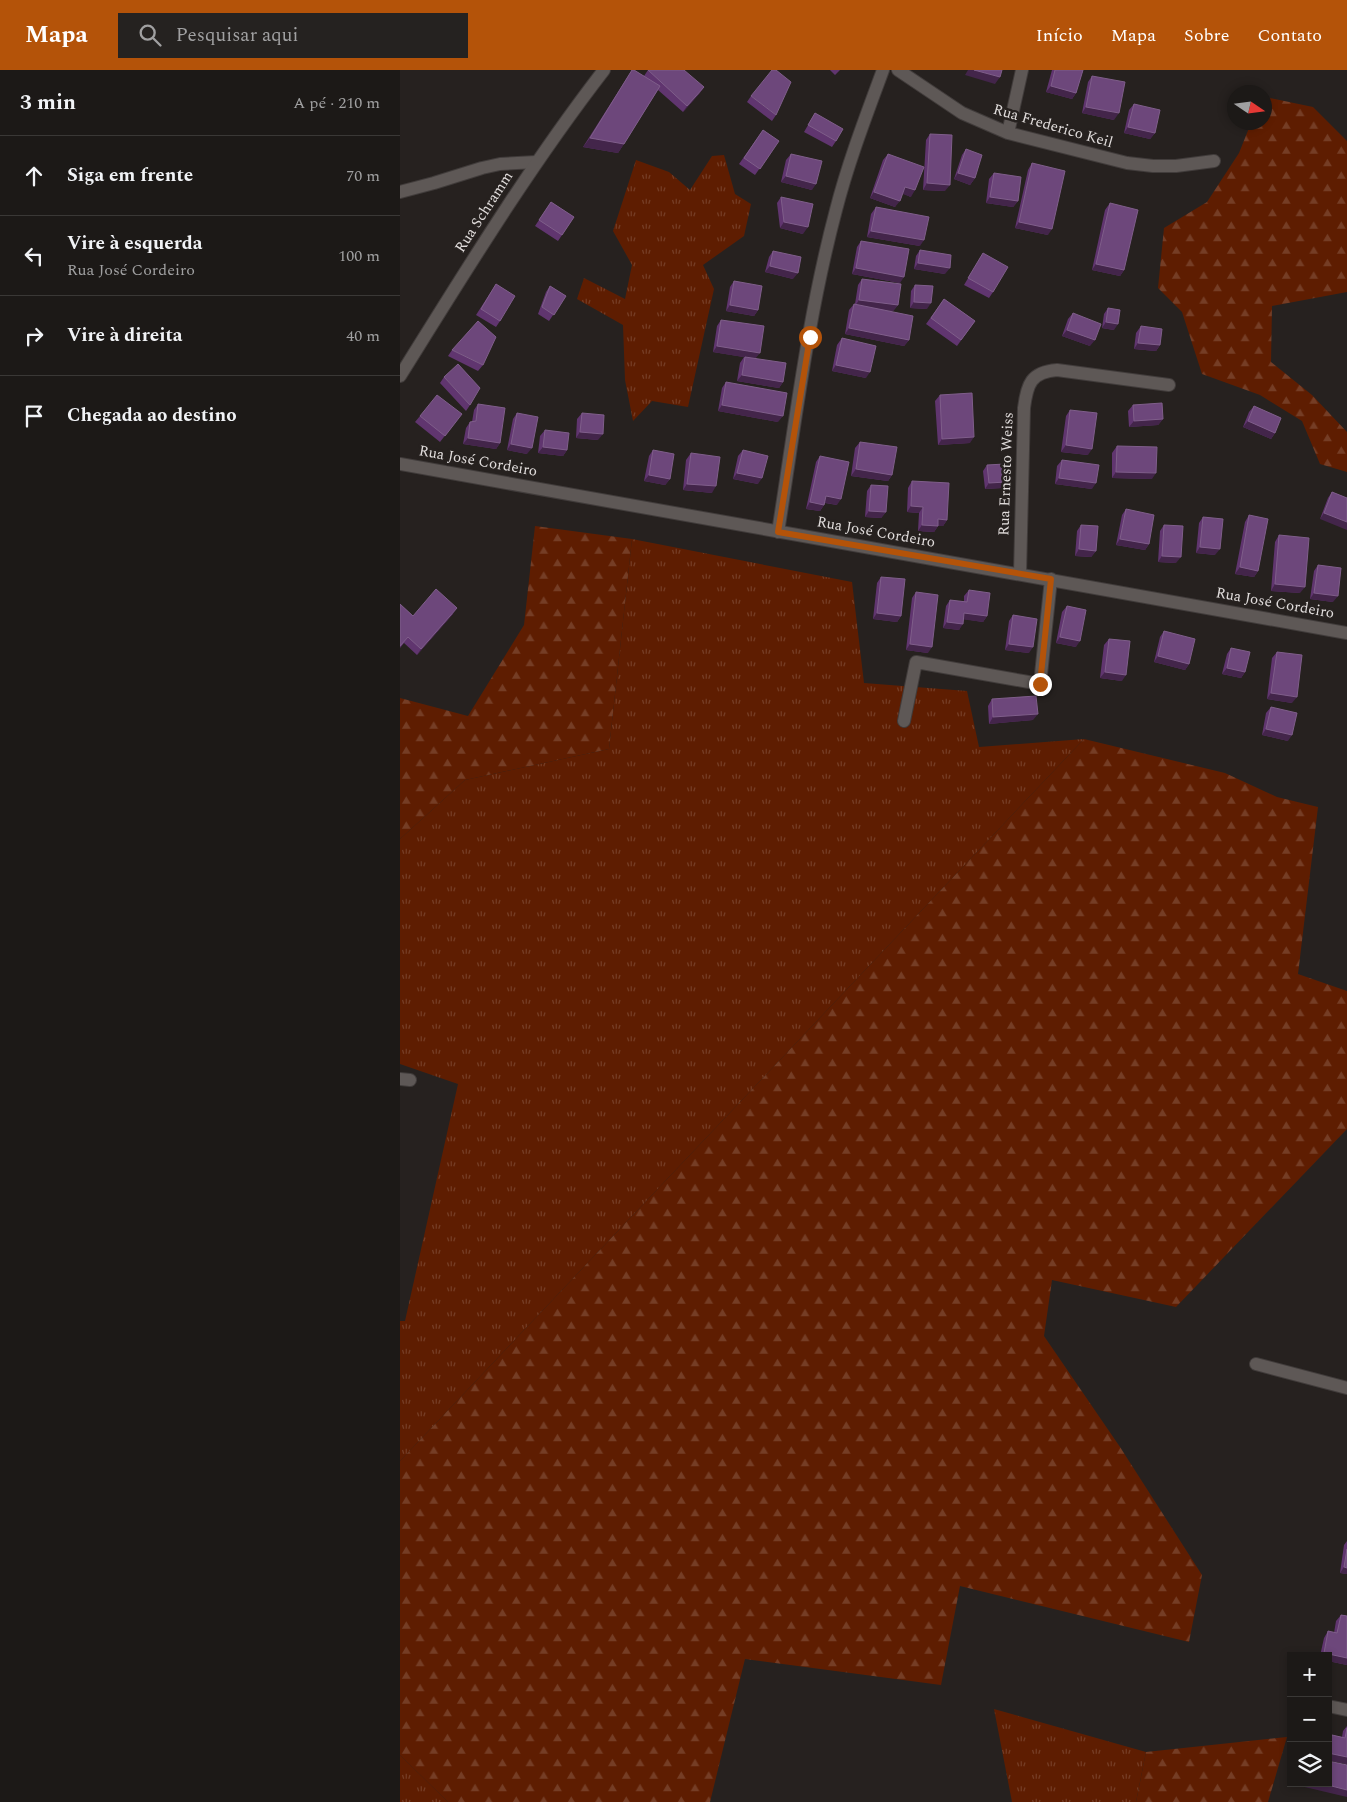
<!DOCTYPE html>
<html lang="pt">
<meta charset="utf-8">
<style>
body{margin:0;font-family:Spectral,serif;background:#252220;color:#f1f3f6}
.controls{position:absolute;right:15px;bottom:15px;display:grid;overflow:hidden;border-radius:0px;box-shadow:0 2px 8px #0003}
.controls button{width:45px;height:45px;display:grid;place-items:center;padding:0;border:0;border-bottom:1px solid #3a3836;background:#1c1917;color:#f1f3f6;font:25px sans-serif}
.compass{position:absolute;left:827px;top:15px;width:45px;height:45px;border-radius:50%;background:#1c1917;box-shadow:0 2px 8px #0003;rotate:103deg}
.stop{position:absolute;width:15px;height:15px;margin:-11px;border:4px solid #b45309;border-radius:50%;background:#fff}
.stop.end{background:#b45309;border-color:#fff;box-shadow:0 1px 5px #0008}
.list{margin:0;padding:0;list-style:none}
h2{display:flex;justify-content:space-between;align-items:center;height:65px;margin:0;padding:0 20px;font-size:21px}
h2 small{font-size:16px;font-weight:400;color:#a0a0a1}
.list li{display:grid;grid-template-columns:32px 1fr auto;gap:15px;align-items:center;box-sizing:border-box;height:80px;padding:0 20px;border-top:1px solid #3a3836}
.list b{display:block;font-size:19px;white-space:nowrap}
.list p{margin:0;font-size:16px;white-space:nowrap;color:#a0a0a1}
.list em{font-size:16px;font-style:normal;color:#a0a0a1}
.icon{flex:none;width:28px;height:28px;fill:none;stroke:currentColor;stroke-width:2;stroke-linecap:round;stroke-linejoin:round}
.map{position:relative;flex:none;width:947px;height:1732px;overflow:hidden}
header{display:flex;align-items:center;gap:30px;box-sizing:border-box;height:70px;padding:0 25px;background:#b45309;color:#fff}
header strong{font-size:24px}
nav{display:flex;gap:28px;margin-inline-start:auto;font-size:18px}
.search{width:350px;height:45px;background:#252220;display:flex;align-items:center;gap:12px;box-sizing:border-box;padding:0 18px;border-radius:0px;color:#a0a0a1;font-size:19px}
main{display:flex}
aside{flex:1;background:#1c1917}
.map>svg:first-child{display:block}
.grass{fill:url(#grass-tufts)}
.forest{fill:url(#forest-firs)}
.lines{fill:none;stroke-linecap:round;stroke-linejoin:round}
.minor-casing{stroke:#413c3b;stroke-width:14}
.tertiary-casing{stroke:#413c3b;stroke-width:14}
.minor{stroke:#5e5856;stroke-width:12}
.tertiary{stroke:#5e5856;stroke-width:12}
.wall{fill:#60356f}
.shaded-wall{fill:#43254a}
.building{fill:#6d477b;stroke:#7f5e8a}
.route{stroke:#b45309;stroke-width:6}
.labels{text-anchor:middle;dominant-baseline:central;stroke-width:5;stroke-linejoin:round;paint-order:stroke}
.street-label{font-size:15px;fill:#e0dcdb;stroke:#26211f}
</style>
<header>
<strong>Mapa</strong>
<div class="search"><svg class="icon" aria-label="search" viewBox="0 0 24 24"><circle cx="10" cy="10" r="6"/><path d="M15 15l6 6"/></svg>Pesquisar aqui</div>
<nav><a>Início</a><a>Mapa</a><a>Sobre</a><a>Contato</a></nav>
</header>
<main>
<aside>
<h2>3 min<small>A pé · 210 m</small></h2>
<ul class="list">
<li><svg class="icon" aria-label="ahead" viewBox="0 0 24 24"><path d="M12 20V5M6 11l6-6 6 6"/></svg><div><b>Siga em frente</b></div><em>70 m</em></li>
<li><svg class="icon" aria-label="left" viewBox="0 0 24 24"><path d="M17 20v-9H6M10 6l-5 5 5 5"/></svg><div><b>Vire à esquerda</b><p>Rua José Cordeiro</p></div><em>100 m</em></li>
<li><svg class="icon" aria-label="right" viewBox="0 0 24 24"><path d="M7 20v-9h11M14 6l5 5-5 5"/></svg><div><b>Vire à direita</b></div><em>40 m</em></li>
<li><svg class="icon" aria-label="arrive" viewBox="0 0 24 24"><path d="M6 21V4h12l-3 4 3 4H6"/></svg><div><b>Chegada ao destino</b></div></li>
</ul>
</aside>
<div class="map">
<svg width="947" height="1732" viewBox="0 0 947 1732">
<defs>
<pattern id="grass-tufts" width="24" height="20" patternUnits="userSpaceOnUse" patternTransform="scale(1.25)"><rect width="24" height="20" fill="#5e1d01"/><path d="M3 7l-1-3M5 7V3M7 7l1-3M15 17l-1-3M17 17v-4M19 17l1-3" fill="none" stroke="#753d25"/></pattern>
<pattern id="forest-firs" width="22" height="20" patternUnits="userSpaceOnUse" patternTransform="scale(1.25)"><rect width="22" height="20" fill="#5e1d01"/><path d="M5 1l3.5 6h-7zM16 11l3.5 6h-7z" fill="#753d25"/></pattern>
</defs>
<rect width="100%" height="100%" fill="#26211f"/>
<!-- grass -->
<path class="grass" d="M324,85L335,124L351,134L344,166L303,195L314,219L288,337L252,331L233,351L225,310L223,255L177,229L184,208L225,229L232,195L213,161L236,90L269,102L290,120L312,86Z
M232,469L452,512L464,613L567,621L579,677L684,669L0,1391V1251H5L58,1014L0,994V769L65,710L209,679Z
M594,1639L746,1682L736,1732H612Z
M0,1685L48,1732H0Z"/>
<!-- forest -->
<path class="forest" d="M865,27L913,37L947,71V222L872,236L871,292L912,325L947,362V402L920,394L902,351L860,325L802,304L782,242L758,218L764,158L807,132L839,83L851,53L864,52Z
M135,456L232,469L209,679L65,710L0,769V628L68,646L124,555Z
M684,669L825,703L877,727L918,737L898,904L947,921V1059L776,1237L652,1210L644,1266L720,1377L802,1505L789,1572L560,1516L541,1615L345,1589L310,1732H48L0,1685V1391Z
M887,1667L868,1732H736L746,1682Z"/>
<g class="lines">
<defs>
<path id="minor" d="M498,0L562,43L608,63L727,93L753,96H776L814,91
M608,63L622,0
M0,122L34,113L82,98L100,94L136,92
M378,462C395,355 408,245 436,140C448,93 466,46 483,0
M620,504L624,338C627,314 631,302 657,300L769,315
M504,651L516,592L640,614L651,509
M0,1009L10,1010
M856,1294L947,1318
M928,1636L947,1640"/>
<path id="tertiary" d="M0,306C65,202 129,97 204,0
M0,394L947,563"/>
</defs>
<!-- minor casing -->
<use href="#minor" class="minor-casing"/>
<!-- tertiary casing -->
<use href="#tertiary" class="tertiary-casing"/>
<!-- minor -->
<use href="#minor" class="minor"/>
<!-- tertiary -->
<use href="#tertiary" class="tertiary"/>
</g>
<!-- wall -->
<path class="wall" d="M232,0L244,6L248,0L304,17L299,24L283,42L258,20L218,83L183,77Z
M430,0H440L435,5Z
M652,0H683L676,23L672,29L646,22Z
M692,6L714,50L682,43L688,12Z
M351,26L376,45L372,51L347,32Z
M734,34L755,63L750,69L724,63L729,40Z
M415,43L436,71L432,77L404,62Z
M363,60L379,71L355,105L339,94Z
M530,64L545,121L523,120L526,70Z
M566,79L575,108L570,115L554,109L562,85Z
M391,84L412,120L381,112L386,90Z
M488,84L511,127L502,123L495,137L470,128L483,90Z
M632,93L648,165L615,158L628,100Z
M594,103L618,131L613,137L586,133L589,109Z
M381,127L403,164L380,158L377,133Z
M151,132L174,147L158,171L135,156Z
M710,133L724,200L720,206L692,200L705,140Z
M476,137L520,176L467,167L471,144Z
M461,171L500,213L452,204L457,177Z
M520,180L545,204L514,199L516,186Z
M373,181L393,209L365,202L369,187Z
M583,183L593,222L589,228L564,215Z
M462,209L498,235L493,241L482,240L509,270L504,276L445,264L449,240L454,234H455L458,215Z
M334,211L358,240L354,246L326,241L330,217Z
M96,214L100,251L96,257L76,245Z
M515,215L527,239L510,238L511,221Z
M150,216L166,226L149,251L138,244L146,222Z
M544,229L575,251L557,276L526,254Z
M708,238L714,260L702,258L704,244Z
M673,243L690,276L662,266L668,249Z
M321,250L356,288L383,312L379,318L337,311L340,293L344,287L313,282L317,256Z
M741,256L760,275L756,281L734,279L736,263Z
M442,268L466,308L432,301L437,275Z
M52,280L83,295L78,301L48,286Z
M44,307L70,335L66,341L40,313Z
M326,312L378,352L318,341L322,318Z
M540,325L570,373L538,375L535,331Z
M78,334L100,373L96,379L63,374L66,358L70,352H72L74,340Z
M733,335L763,349L758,355L729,357L728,341Z
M854,336L875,363L871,369L843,357L849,342Z
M670,340L688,385L661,382L666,346Z
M117,343L127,384L107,380L113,349Z
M182,343L198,370L176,368L177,349Z
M20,346L57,350L40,372L15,352Z
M145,360L167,380L163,386L138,383L140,366Z
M460,372L492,405L488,411L451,406L455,378Z
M717,376L752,409L712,408V383Z
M253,380L270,409L265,415L244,411L249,386Z
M343,380L358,414L333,409L338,386Z
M291,383L312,423L283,420L286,390Z
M420,386L437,435L425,433L424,435L420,441L406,439L416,392Z
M662,390L692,419L655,414L657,396Z
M587,395L606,412L602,418L585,419L583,401Z
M512,411L547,450L543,456H538L534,462L518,461L519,443L507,442L508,418Z
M471,415L486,442L481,448L465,447L467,421Z
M932,422L947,428L920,449L928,428Z
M726,439L749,474L745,480L716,475L722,445Z
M849,445L858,501L854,507L835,504L845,452Z
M803,447L815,485L796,483L799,453Z
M681,455L696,481L691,487L675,486L677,461Z
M764,455L776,493L758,492L760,461Z
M879,465L900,523L871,521L875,472Z
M918,495L933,532L910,529L914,501Z
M481,507L501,546L497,552L473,549L477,513Z
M569,520L587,546L583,552L564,549L559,560L543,558L546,536L550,530L564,532V526Z
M516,522L528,583L506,580L512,528Z
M0,534L13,546L53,544L17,585L4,573L0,578Z
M667,536L676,577L656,573L662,542Z
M613,545L629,583L605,580L609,551Z
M764,561L789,594L785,600L754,592L760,567Z
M709,569L722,611L700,608L704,575Z
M831,578L845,602L841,608L822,604L827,584Z
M877,582L892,633L867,629L872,588Z
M592,629L633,650L589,654L588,636Z
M871,637L888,671L862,665L866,643Z
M947,1471V1504L940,1503L944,1475Z
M941,1545L947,1546V1595L928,1591V1586H920L924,1568L928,1561L934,1563L936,1551Z
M947,1656V1694L928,1690V1671L932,1665L942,1667L943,1661Z"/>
<!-- shaded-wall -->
<path class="shaded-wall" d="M568,0H574L600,7L595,14L565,5Z
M651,16L676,23L672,29L646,22Z
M304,17L299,24L283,42L287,36Z
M686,37L719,43L714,50L682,43Z
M728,57L755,63L750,69L724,63Z
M190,68L224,74L218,83L183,77Z
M558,103L575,108L570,115L554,109Z
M386,106L416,114L412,120L381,112Z
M527,113L550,115L545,121L523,120Z
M505,117L515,120L511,127L500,123Z
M474,122L500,131L495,137L470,128Z
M590,127L618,131L613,137L586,133Z
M384,152L408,157L403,164L380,158Z
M619,152L652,159L648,165L615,158Z
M471,161L524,170L520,176L467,167Z
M518,193L550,198L545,204L514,199Z
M696,194L724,200L720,206L692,200Z
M370,196L398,203L393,209L365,202Z
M456,198L504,207L500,213L452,204Z
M459,230L498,235L493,241L455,236Z
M514,232L531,233L527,239L510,238Z
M330,235L358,240L354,246L326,241Z
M706,252L718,254L714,260L702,258Z
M449,258L509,270L504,276L445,264Z
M667,260L695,270L690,276L662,266Z
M738,273L760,275L756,281L734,279Z
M317,276L360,283L355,289L313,282Z
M436,295L470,302L466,308L432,301Z
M342,305L383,312L379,318L337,311Z
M322,335L383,346L378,352L318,341Z
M763,349L758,355L729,357L734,351Z
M848,351L875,363L871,369L843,357Z
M180,362L203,364L198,370L176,368Z
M574,367L570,373L538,375L542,369Z
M68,368L100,373L96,379L63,374Z
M111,374L132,378L127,384L107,380Z
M666,375L692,379L688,385L661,382Z
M143,377L167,380L163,386L138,383Z
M456,399L492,405L488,411L451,406Z
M716,402L756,403L752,409L712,408Z
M337,403L362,408L358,414L333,409Z
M249,405L270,409L265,415L244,411Z
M659,408L696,413L692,419L655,414Z
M606,412L602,418L585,419L589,413Z
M287,414L316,416L312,423L283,420Z
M426,426L441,429L437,435L422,432Z
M410,432L424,435L420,441L406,439Z
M511,436L523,437L519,443L507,442Z
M469,441L486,442L481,448L465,447Z
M924,443L947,452V460L920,449Z
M538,449L547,450L543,456H534Z
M522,455L538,456L534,462L518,461Z
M720,469L749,474L745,480L716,475Z
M800,477L820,479L815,485L796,483Z
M679,479L696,481L691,487L675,486Z
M762,486L781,487L776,493L758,492Z
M840,497L858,501L854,507L835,504Z
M875,514L905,517L900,523L871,521Z
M914,523L938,526L933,532L910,529Z
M57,538L53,544L17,585L21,579Z
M477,543L501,546L497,552L473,549Z
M564,543L587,546L583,552L560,549Z
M547,552L563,554L559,560L543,558Z
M660,567L680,571L676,577L656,573Z
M510,574L532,577L528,583L506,580Z
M609,574L633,577L629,583L605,580Z
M758,586L789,594L785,600L754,592Z
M827,598L845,602L841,608L822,604Z
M705,602L726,605L722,611L700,608Z
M871,623L897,627L892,633L867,629Z
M638,644L633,650L589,654L593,647Z
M866,659L892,665L888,671L862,665Z
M944,1497L947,1498V1504L940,1503Z
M924,1583L947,1588V1595L928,1591V1586H922Z
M928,1683L947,1687V1694L928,1690Z
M893,1713H920L947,1720V1727L892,1714Z"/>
<!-- building -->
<path class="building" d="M232,0H234L260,16L224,74L190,68Z
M248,0H284L304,17L287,36Z
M372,0H376L391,12L376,45L351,26Z
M574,0H602L600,7Z
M655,0H683L676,23L651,16Z
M692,6L725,12L719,43L686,37Z
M734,34L760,40L755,63L728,57Z
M415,43L443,59L436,71L408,55Z
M363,60L379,71L360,99L344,88Z
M530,64L552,65L550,115L527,113Z
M566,79L582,85L575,108L558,103Z
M391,84L422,91L416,114L386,106Z
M488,84L524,97L515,120L505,117L500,131L474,122Z
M632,93L665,101L652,159L619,152Z
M594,103L621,107L618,131L590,127Z
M381,127L413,134L408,157L384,152Z
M151,132L174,147L162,165L139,150Z
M710,133L738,140L724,200L696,194Z
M476,137L529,147L524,170L471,161Z
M461,171L509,179L504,207L456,198Z
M520,180L551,185L550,198L518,193Z
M373,181L401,187L398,203L370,196Z
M583,183L608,197L593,222L568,208Z
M462,209L501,214L498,235L459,230Z
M334,211L362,216L358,240L330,235Z
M96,214L115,226L100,251L81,239Z
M515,215L533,216L531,233L514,232Z
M150,216L166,226L154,245L142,237Z
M544,229L575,251L561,270L531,248Z
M454,234L513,246L509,270L449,258Z
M708,238L720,240L718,254L706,252Z
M673,243L701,254L695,270L667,260Z
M321,250L364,256L360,283L317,276Z
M78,251L96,267L83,295L52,280Z
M741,256L762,259L760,275L738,273Z
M442,268L476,276L470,302L436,295Z
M345,287L386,293L383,312L342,305Z
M58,294L80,318L70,335L44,307Z
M326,312L387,323L383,346L322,335Z
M572,323L574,367L542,369L540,325Z
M37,325L62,344L45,366L20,346Z
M762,333L763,349L734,351L733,335Z
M78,334L105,338L100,373L68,368L70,352L76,351Z
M854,336L881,348L875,363L848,351Z
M670,340L697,343L692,379L666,375Z
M117,343L138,347L132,378L111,374Z
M182,343L204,345L203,364L180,362Z
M145,360L169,363L167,380L143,377Z
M460,372L497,377L492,405L456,399Z
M717,376L757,377L756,403L716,402Z
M253,380L274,384L270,409L249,405Z
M343,380L368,386L362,408L337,403Z
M291,383L320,387L316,416L287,414Z
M420,386L449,392L441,429L426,426L424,435L410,432Z
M662,390L699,395L696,413L659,408Z
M605,394L606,412L589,413L587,395Z
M512,411L549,413L547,450L538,449V456L522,455L523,437L511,436Z
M471,415L488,416L486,442L469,441Z
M932,422L947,428V452L924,443Z
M726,439L754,445L749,474L720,469Z
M849,445L868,449L858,501L840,497Z
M803,447L823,449L820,479L800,477Z
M681,455L698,456L696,481L679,479Z
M764,455L783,456L781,487L762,486Z
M879,465L909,468L905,517L875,514Z
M918,495L941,498L938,526L914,523Z
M481,507L505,509L501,546L477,543Z
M36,519L57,538L21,579L8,567L0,576V534L13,546Z
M569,520L590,523L587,546L564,543L563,554L547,552L550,530L567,532Z
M516,522L538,525L532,577L510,574Z
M667,536L686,540L680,571L660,567Z
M613,545L637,549L633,577L609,574Z
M764,561L795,569L789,594L758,586Z
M709,569L730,571L726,605L705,602Z
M831,578L850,582L845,602L827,598Z
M877,582L902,585L897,627L871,623Z
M636,626L638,644L593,647L592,629Z
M871,637L897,643L892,665L866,659Z
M947,1479V1498L944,1497Z
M941,1545L947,1546V1588L924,1583L928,1561L937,1563Z
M947,1658V1687L928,1683L932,1665L945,1668Z
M928,1691L947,1695V1720L920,1713H928Z"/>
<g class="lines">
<!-- route -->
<path class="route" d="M410,267L378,462L651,509L640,614"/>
</g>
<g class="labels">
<!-- street labels -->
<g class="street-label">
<text transform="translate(653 56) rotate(16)">Rua Frederico Keil</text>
<text transform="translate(84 142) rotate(-57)">Rua Schramm</text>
<text transform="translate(78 391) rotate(10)">Rua José Cordeiro</text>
<text transform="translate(606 404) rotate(-88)">Rua Ernesto Weiss</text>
<text transform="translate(476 462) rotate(10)">Rua José Cordeiro</text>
<text transform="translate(875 533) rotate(10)">Rua José Cordeiro</text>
</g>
</g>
</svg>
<div class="controls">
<button>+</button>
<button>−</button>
<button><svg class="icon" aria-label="layers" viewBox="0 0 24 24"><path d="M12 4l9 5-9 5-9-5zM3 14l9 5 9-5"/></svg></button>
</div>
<svg class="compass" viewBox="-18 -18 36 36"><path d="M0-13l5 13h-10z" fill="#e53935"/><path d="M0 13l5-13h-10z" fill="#a0a0a1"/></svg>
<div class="stop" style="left:410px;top:267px"></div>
<div class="stop end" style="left:640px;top:614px"></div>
</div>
</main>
